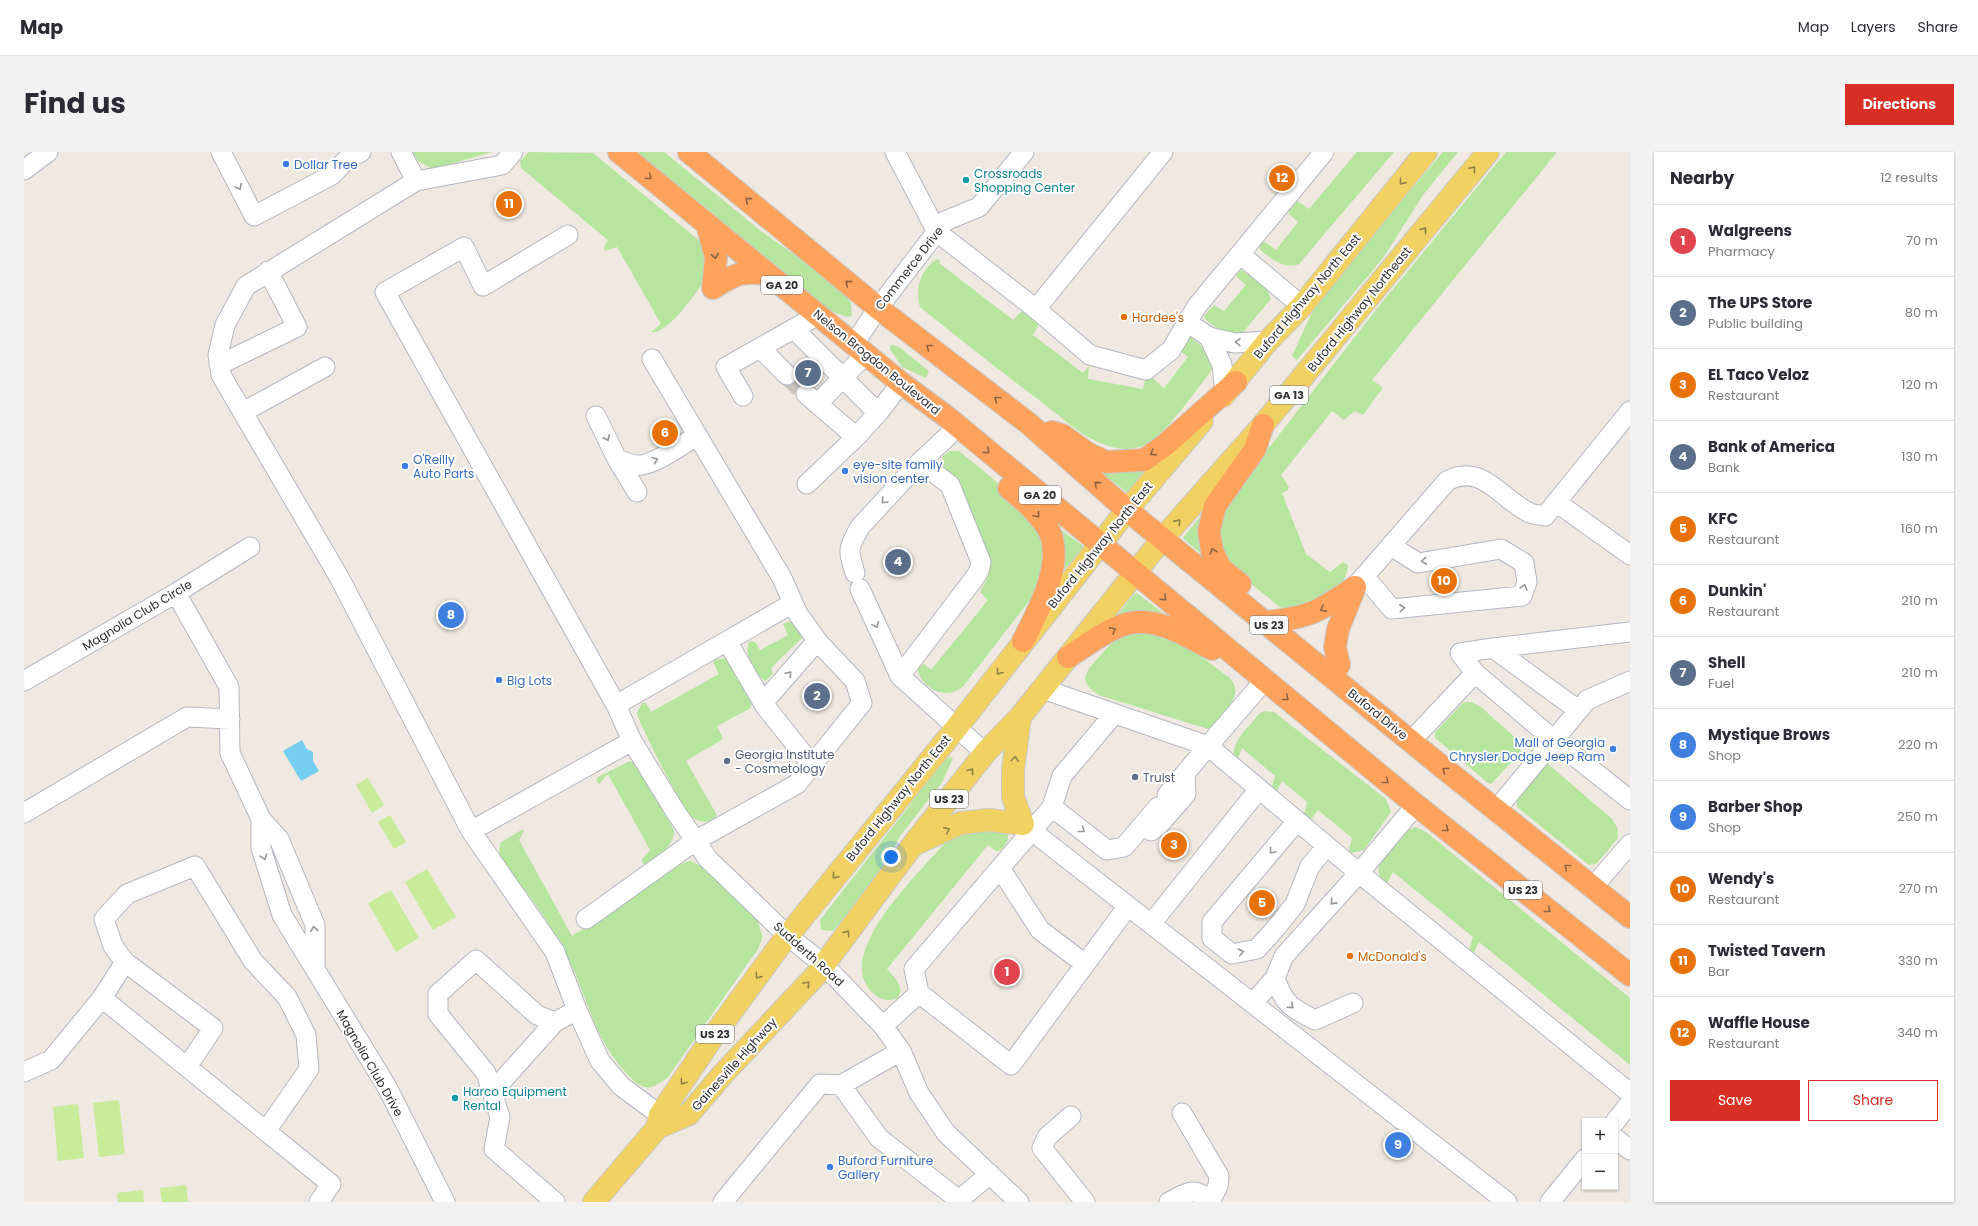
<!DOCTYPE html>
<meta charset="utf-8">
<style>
body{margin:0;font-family:Poppins,sans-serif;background:#f2f2f3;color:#2b2b33}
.controls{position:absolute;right:12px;bottom:12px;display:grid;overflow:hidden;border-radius:0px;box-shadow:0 1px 3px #0004}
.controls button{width:36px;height:36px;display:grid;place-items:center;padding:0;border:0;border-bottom:1px solid #e1e1e2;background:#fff;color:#2b2b33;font:20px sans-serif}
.you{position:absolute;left:867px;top:705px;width:14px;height:14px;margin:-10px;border:3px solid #fff;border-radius:50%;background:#1a73e8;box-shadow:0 0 0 6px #1a73e833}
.badge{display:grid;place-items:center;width:26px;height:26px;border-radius:50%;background:#d93025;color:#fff;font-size:13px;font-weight:700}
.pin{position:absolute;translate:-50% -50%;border:2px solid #fff;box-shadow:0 1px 4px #0006}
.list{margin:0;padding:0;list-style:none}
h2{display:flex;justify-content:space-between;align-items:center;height:52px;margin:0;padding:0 16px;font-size:17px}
h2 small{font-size:13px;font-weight:400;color:#7c7c81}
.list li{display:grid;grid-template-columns:26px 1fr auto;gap:12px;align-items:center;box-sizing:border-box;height:72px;padding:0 16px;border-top:1px solid #e1e1e2}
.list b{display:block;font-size:15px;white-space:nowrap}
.list p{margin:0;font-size:13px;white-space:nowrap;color:#7c7c81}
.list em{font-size:13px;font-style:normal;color:#7c7c81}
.actions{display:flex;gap:8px;padding:12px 16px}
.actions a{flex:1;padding:9px 0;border:1px solid #d93025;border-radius:0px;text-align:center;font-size:14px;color:#d93025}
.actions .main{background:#d93025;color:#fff}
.map{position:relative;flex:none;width:1606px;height:1050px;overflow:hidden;border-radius:0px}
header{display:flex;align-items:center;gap:24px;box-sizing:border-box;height:56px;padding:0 20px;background:#fff;border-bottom:1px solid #e1e1e2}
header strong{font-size:19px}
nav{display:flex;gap:22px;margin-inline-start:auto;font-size:14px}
.intro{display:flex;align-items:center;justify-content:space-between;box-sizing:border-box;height:96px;padding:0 24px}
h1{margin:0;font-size:28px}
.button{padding:10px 18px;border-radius:0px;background:#d93025;color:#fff;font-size:14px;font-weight:700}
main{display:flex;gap:24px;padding:0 24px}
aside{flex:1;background:#fff;border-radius:0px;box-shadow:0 1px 3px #0004}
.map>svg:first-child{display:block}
.green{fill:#b6e59e}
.pitch{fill:#c9ec9a}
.water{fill:#75cff0}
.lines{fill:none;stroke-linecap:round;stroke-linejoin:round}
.minor-tunnel{stroke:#c8c4bd;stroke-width:19;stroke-dasharray:19 10;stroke-linecap:butt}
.minor-casing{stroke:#b4b7c1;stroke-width:21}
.major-casing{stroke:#c9c9c9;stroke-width:24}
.highway-casing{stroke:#c9c9c9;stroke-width:24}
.minor{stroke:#fff;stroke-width:19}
.major{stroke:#f2d163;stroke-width:22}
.highway{stroke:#ffa35c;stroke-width:22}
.oneway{stroke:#908048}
.oneway2{stroke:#8c6343}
.oneway3{stroke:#969696}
.shop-dot{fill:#3f7fe0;stroke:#fff;stroke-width:1.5}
.culture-dot{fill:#0f9aa8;stroke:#fff;stroke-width:1.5}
.food-dot{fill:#e8710a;stroke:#fff;stroke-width:1.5}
.service-dot{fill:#5c6f8a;stroke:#fff;stroke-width:1.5}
.labels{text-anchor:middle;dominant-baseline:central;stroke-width:4;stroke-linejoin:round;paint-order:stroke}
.shield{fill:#fff;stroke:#6d6d6d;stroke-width:1}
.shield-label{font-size:11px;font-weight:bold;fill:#2e2e2e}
.shop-label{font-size:12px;fill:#366cbe;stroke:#fff;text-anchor:start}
.culture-label{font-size:12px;fill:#0d838f;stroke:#fff;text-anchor:start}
.street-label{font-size:12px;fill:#2e2e2e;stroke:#fff}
.food-label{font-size:12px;fill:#c56008;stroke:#fff;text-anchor:start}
.service-label{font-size:12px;fill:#4e5e75;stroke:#fff;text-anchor:start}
</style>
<header>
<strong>Map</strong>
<nav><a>Map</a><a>Layers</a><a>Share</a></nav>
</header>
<div class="intro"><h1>Find us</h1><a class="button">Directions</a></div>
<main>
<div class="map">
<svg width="1606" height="1050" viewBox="0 0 1606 1050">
<rect width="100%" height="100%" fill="#efe9e1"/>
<!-- green -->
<path class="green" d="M389,0H468L409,17L394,9Z
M505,0L569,1L682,94V127C672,140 644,183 627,180L637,172L593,95L581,99L580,95L584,88L497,16L496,9Z
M612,0H640L737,79L816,135L827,151L828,164L824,165L806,159Z
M1333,0H1370L1275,112C1260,118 1247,106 1236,98V92L1241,90L1252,98L1274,70L1265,62V58L1273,49L1285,57Z
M1419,0H1434L1399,43L1361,103L1349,118L1273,208L1268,204L1294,147Z
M1482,0H1533L1348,228L1358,235V237L1339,263L1331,259L1320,268L1308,259L1257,323L1265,335L1264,338L1258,341L1282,402L1306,420L1319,410L1324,413C1324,423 1315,440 1306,445C1296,451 1275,454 1263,458L1256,455L1206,415L1200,404L1195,377L1203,352L1213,337L1351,159Z
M912,107L917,109L915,111L989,168L998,159L1013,170L1014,175L1009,183L1059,221L1065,214L1064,227L1119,237L1121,228L1127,225L1140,236L1164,205L1155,198L1166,185L1185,200L1191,214C1175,234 1143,281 1123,292C1110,299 1092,298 1079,292C1057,284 1037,265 1019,251C977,220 937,188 896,155C891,137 896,119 912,107Z
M1217,118L1242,134L1247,147L1215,185L1203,184L1181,167L1180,164L1190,153L1200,159L1222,133L1213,125V122Z
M869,193L875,195L905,219L902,226L878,215L866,197V194Z
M926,299H935L968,326L1009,365L1022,401L1012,440L941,532C926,549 902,540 894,520V516L900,512L907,518L964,448L956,440L964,425V411L925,322L918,315L919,304Z
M1073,317L1123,318L1104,341Z
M1181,358L1182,406L1159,386Z
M1035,376L1058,393L1059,396L1035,424Z
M1113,441L1140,462V463L1093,464L1110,442Z
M763,470H770L778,484V486L747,516L749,522L741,529C731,522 718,501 726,489L731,490L736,498L764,483L759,472Z
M1116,481C1152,481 1178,506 1206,526C1221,544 1200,559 1188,574L1184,577L1174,574L1075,543C1052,529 1062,519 1076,504C1081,499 1086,491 1092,488C1099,484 1107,482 1116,481Z
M702,507L706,510L728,552L725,557L693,574L699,587L662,609L693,663L690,668C682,671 674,670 667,665C660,659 614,570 613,561L618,551H622L627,560L695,522L689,510L693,507Z
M1440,550H1447L1457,555L1495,589L1497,600L1467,632L1464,631L1411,586V580Z
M1240,559L1250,560L1255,564L1362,647L1367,660L1340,698L1327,701L1325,698L1328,686L1294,658L1287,668L1280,663L1283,650L1258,629L1253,639L1250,640L1247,637L1251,624L1218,596L1214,606H1210C1207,589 1226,574 1235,562Z
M925,605L929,606L919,629L876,684L857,722L809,779L797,778L796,768L886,653L905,621Z
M606,609L613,613L650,678C651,694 634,703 622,712H619L618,707L626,698L584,622L575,632L572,629L574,625Z
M1524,612L1588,667L1593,675L1594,686L1572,712L1565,713L1493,655V647L1520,614Z
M1392,675L1402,680L1606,846V913L1455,790L1449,802L1445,798L1449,785L1369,720L1363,731C1355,728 1354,721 1355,713L1384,678Z
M499,677L500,679L495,688L548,784L656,712L666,709L675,713L733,767L738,783V787L734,797L644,925C637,931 629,937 620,935C613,933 608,927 603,922C567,883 564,843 540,798C522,764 498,734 475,704L476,691Z
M983,678C987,687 981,696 973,700L964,693L863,817C870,825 881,834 874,846C865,850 856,848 849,841C807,803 897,719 922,690L934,680Z"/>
<!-- pitch -->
<path class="pitch" d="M344,626L360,653L348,661L332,633Z
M366,663L382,690L370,697L354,670Z
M403,717L432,765L409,778L381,730Z
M367,738L395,786L372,800L344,751Z
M95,948L101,1002L75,1005L69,951Z
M54,952L60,1006L34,1009L29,955Z
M162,1033L164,1050H138L136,1036Z
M119,1038L120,1050H94L93,1041Z"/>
<!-- water -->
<path class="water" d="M278,588L283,597L289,600V609L295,619L277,629L259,599Z"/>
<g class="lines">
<!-- minor-tunnel -->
<path class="minor-tunnel" d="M763,223L782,242"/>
<defs>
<path id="minor" d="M197,0L230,64L308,23L324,6L337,0
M377,0L392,29L478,13L489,0
M871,0L913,80L1012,157L1139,0
M0,18L24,0
M392,29L222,134L201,173L194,203L197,223L315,425L447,679
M544,83L459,134L440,95L361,140L592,553
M1217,103L1278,154
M1012,157L1066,203L1122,218L1147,198L1173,154L1300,0
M1163,170L1185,185L1211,191L1244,189
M770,177L854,261L877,231
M1185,185L1198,213L1201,240
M830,192L854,156L921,69L955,55L1000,0
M736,196L763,223
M195,213L273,175L244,119
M782,242L832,285L783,332
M719,244L702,215L794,163
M793,252L842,202
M219,260L301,215
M572,264L593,307L613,340
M832,285L854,261
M593,307C601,310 609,314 618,313C637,309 657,293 673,284
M1532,350L1606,403
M831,421C824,397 823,398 836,375L896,310
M1340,424L1368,457L1498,444L1503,430L1500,411L1477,397L1394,411L1367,394
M1331,435L1423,329C1459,310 1477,348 1506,361C1511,363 1517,363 1521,364L1606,259
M836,437L876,524L961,601
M152,441L205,535L206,601L237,667L255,687L291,773V816
M769,451L703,489L741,554L788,613
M703,489L592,553L608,589L651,659L684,707L764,784L800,813L859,874L877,899L895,941L922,981L995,1050
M1469,496L1606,480
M1451,521L1436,501L1469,496L1554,558
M876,524L949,428L955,419L957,410L926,333L896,310L925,283
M0,529L152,441L226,395
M1019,537L1184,594L1240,529
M739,551L793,489
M608,589L447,679L531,800L553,858L576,909L597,934L636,963
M1387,589L1451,521L1530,588L1606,648
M1143,643L1184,594L1335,721L1606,941
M1028,655L1083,698L1100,695L1134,655
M1472,658L1563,548L1606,529
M0,661L163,565L206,567
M237,667V696L258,763L363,935L421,1050
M1273,669L1188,770V786L1208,802L1233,797L1251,777L1271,752L1286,714L1303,694
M999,672L1483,1050
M1127,679L1134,674L1162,642L1161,622
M976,716L1016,778L1061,812
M1569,735L1606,692
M562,767L671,689L773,632L838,551L831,529L795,491L774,462L758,426L628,207
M1127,772L1235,637
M101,810L189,876L163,915
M895,841L987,913L1104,754
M1229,851L1251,826
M1329,851L1291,868C1267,856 1260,852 1251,826L1260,804L1335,721L1392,653
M859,874L895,841L890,817L1028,655L1038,624L1090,562
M0,920L27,908L78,846
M817,933L855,986L935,1048L966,1022
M468,940L531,870
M1047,964L1023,985L1018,996L1061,1050
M1591,970L1606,951
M242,979L285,917L282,883L263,845L229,809L171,714L103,742L80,767L89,794L101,810L78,846L307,1032L295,1050
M1591,986L1606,998
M531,1050L470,997L476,965L462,921L414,862V842L452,808L513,863L531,870L553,858
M699,1050L796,932L817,933L877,899
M1145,1050C1163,1041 1171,1033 1186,1050L1194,1034L1195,1024L1158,961
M1526,1050L1561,1007"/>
<path id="major" d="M1199,244L1244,189L1278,154L1402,0
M891,692L937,671L965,668L999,672L989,645V618L996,565
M633,976L636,963L688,886L757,792L933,575L1103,358L1178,269
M570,1050L633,976L665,962L699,922L793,822L888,694L961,601L996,565L1139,386L1239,273L1464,0"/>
<path id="highway" d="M595,0L877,231L923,265L1392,653L1606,823
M665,0L854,156L1004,271L1103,358L1422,618L1606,765
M683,72L692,106L689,136
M689,136C712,122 716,119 744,122
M1028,280L1038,283L1063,301L1082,310L1120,308L1141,293L1212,230
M985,336C999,347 1013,360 1023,375C1043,407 1014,460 999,489
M1216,432L1197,417L1188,399L1185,379L1191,354L1231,297L1239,273
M1242,470C1285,466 1296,459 1331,435
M1044,505C1062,494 1086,475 1106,471C1135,465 1164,485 1188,497
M1315,513L1311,495L1314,477L1331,435"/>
</defs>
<!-- minor casing -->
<use href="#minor" class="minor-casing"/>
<!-- major casing -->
<use href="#major" class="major-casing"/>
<!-- highway casing -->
<use href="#highway" class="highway-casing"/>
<!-- minor -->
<use href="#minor" class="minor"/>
<!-- major -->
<use href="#major" class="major"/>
<!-- highway -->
<use href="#highway" class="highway"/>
</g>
<!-- one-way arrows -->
<defs><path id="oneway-chevron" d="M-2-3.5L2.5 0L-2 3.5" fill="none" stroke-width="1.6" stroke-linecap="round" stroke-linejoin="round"/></defs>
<g class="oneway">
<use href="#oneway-chevron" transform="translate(1449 17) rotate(-50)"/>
<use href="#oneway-chevron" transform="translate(1378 30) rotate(129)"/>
<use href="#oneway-chevron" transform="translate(1400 78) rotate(-51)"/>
<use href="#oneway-chevron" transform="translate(1154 370) rotate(-48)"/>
<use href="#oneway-chevron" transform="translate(975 520) rotate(128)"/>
<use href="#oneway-chevron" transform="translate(991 607) rotate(-83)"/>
<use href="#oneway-chevron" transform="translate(947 619) rotate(-52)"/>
<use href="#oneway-chevron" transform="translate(923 678) rotate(-24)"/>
<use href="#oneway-chevron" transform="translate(811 724) rotate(128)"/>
<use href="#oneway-chevron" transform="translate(823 781) rotate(-54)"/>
<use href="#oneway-chevron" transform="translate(734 824) rotate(126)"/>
<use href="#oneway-chevron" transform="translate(783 832) rotate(-47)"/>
<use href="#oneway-chevron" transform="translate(659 930) rotate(124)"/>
</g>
<g class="oneway2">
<use href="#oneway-chevron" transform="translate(625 25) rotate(39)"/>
<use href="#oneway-chevron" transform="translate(724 48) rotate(-140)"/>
<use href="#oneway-chevron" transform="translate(691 104) rotate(81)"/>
<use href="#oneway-chevron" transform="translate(824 131) rotate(-140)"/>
<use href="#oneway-chevron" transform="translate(905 195) rotate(-142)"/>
<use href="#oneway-chevron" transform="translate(973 247) rotate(-142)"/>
<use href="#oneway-chevron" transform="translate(963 299) rotate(40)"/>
<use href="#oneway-chevron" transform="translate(1129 301) rotate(146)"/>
<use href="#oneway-chevron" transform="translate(1073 332) rotate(-139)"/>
<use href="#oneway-chevron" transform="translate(1013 363) rotate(52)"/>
<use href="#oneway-chevron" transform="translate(1189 399) rotate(-109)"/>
<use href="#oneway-chevron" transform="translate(1140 446) rotate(40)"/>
<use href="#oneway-chevron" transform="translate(1299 457) rotate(152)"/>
<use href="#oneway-chevron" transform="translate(1089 478) rotate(-29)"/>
<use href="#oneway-chevron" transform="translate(1262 546) rotate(39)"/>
<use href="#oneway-chevron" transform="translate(1421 618) rotate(-141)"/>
<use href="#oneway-chevron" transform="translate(1362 629) rotate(39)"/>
<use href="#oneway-chevron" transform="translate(1422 677) rotate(38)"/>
<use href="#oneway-chevron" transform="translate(1543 715) rotate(-141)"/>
<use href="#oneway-chevron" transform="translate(1524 758) rotate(38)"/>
</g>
<g class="oneway3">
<use href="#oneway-chevron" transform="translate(215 35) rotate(62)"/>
<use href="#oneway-chevron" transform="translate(1214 190) rotate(-179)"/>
<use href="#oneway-chevron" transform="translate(583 286) rotate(64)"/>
<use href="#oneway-chevron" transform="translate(631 308) rotate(-22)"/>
<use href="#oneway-chevron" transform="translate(860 349) rotate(133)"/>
<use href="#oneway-chevron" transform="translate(1400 409) rotate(174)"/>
<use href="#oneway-chevron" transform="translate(1500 435) rotate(-74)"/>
<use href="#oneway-chevron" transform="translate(1378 456) rotate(-6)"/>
<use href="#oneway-chevron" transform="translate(852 473) rotate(66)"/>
<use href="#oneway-chevron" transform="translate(765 522) rotate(-49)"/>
<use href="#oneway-chevron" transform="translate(1058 678) rotate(38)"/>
<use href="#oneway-chevron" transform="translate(1248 699) rotate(130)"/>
<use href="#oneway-chevron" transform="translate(240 705) rotate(72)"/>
<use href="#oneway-chevron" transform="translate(1309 750) rotate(132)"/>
<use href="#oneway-chevron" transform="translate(290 777) rotate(-96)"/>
<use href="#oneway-chevron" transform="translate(1217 800) rotate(-12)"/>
<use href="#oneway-chevron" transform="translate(1267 854) rotate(42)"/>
</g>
<!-- markers -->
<g class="shop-dot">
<circle cx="262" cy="12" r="4"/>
<circle cx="381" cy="314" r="4"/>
<circle cx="821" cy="319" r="4"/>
<circle cx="475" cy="528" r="4"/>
<circle cx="1589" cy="597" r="4"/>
<circle cx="806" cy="1015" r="4"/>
</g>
<g class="culture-dot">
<circle cx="942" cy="28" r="4"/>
<circle cx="431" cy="946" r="4"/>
</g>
<g class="food-dot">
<circle cx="1100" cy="165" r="4"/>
<circle cx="1326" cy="804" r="4"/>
</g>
<g class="service-dot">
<circle cx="703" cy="609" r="4"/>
<circle cx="1111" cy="625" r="4"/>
</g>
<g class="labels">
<!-- shield labels -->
<g class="shield">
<rect x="737" y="124" width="42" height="18" rx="3"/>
<rect x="1246" y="234" width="38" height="18" rx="3"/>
<rect x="995" y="334" width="42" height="18" rx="3"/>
<rect x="1226" y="464" width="38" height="18" rx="3"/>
<rect x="906" y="638" width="38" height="18" rx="3"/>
<rect x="1480" y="729" width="38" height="18" rx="3"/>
<rect x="672" y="873" width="38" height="18" rx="3"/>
</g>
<g class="shield-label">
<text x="758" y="133">GA 20</text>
<text x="1265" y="243">GA 13</text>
<text x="1016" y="343">GA 20</text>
<text x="1245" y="473">US 23</text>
<text x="925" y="647">US 23</text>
<text x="1499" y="738">US 23</text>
<text x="691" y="882">US 23</text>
</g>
<!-- shop labels -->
<g class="shop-label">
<text x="270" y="12">Dollar Tree</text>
<text x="389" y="307">O'Reilly<tspan x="389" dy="14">Auto Parts</tspan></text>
<text x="829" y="312">eye-site family<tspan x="829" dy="14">vision center</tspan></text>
<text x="483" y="528">Big Lots</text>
<text x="1581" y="590" text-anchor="end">Mall of Georgia<tspan x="1581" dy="14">Chrysler Dodge Jeep Ram</tspan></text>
<text x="814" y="1008">Buford Furniture<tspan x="814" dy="14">Gallery</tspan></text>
</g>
<!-- culture labels -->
<g class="culture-label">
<text x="950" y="21">Crossroads<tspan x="950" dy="14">Shopping Center</tspan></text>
<text x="439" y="939">Harco Equipment<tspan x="439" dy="14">Rental</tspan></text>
</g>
<!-- street labels -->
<g class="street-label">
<text transform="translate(885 116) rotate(-52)">Commerce Drive</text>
<text transform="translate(1283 144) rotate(-50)">Buford Highway North East</text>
<text transform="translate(1335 157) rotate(-51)">Buford Highway Northeast</text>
<text transform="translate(853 210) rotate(39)">Nelson Brogdon Boulevard</text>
<text transform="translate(1076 393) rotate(-51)">Buford Highway North East</text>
<text transform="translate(113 463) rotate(-31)">Magnolia Club Circle</text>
<text transform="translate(1354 562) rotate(39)">Buford Drive</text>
<text transform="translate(874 646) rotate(-51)">Buford Highway North East</text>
<text transform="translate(785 802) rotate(42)">Sudderth Road</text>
<text transform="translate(346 911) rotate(60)">Magnolia Club Drive</text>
<text transform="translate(710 912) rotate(-48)">Gainesville Highway</text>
</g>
<!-- food labels -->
<g class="food-label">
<text x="1108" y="165">Hardee's</text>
<text x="1334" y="804">McDonald's</text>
</g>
<!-- service labels -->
<g class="service-label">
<text x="711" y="602">Georgia Institute<tspan x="711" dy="14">- Cosmetology</tspan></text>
<text x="1119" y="625">Truist</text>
</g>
</g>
</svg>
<div class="controls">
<button>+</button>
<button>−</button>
</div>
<div class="you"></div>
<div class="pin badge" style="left:983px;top:820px;background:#e0444e">1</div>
<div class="pin badge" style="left:793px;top:544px;background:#5c6f8a">2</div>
<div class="pin badge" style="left:1150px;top:693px;background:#e8710a">3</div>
<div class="pin badge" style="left:874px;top:410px;background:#5c6f8a">4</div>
<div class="pin badge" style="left:1238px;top:751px;background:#e8710a">5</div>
<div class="pin badge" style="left:641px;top:281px;background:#e8710a">6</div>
<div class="pin badge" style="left:784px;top:221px;background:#5c6f8a">7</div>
<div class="pin badge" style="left:427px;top:463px;background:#3f7fe0">8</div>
<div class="pin badge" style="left:1374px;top:993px;background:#3f7fe0">9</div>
<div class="pin badge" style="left:1420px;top:429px;background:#e8710a">10</div>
<div class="pin badge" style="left:485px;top:52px;background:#e8710a">11</div>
<div class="pin badge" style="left:1258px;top:26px;background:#e8710a">12</div>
</div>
<aside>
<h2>Nearby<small>12 results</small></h2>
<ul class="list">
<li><span class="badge" style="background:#e0444e">1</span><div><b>Walgreens</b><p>Pharmacy</p></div><em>70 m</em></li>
<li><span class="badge" style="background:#5c6f8a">2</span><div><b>The UPS Store</b><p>Public building</p></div><em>80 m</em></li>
<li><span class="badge" style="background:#e8710a">3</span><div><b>EL Taco Veloz</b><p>Restaurant</p></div><em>120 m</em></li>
<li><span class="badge" style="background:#5c6f8a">4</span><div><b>Bank of America</b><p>Bank</p></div><em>130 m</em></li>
<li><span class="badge" style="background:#e8710a">5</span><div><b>KFC</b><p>Restaurant</p></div><em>160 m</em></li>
<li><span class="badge" style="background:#e8710a">6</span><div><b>Dunkin'</b><p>Restaurant</p></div><em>210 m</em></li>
<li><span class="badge" style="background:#5c6f8a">7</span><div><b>Shell</b><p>Fuel</p></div><em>210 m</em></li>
<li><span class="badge" style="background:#3f7fe0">8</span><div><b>Mystique Brows</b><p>Shop</p></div><em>220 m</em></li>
<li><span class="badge" style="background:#3f7fe0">9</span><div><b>Barber Shop</b><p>Shop</p></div><em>250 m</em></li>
<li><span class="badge" style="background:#e8710a">10</span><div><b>Wendy's</b><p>Restaurant</p></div><em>270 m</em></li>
<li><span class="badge" style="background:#e8710a">11</span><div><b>Twisted Tavern</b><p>Bar</p></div><em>330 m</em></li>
<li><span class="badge" style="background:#e8710a">12</span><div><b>Waffle House</b><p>Restaurant</p></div><em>340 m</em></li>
</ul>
<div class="actions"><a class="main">Save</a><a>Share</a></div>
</aside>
</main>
